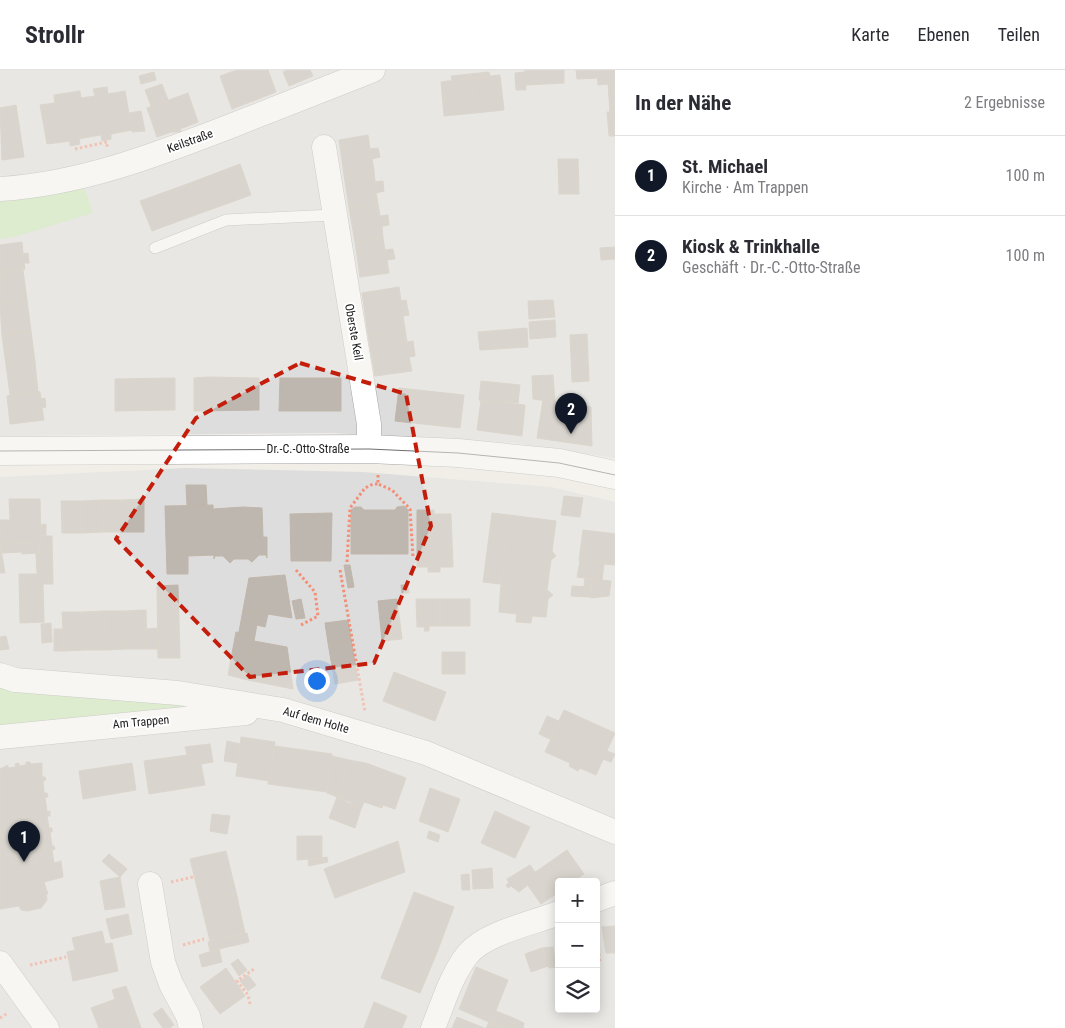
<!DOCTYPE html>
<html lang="de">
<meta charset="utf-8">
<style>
body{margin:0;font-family:"Roboto Condensed",sans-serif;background:#f7f7f7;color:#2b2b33}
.controls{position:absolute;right:15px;bottom:15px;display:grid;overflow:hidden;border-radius:5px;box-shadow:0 2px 12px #0003}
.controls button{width:45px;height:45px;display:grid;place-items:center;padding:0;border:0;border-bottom:1px solid #e1e1e2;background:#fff;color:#2b2b33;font:25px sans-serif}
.you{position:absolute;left:316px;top:610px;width:18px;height:18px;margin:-12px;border:4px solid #fff;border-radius:50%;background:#1a73e8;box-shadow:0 0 0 8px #1a73e833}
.badge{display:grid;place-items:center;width:32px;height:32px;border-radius:50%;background:#111827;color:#fff;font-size:16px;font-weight:700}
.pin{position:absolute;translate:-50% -41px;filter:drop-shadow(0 1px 2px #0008)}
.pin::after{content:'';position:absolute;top:26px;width:18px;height:15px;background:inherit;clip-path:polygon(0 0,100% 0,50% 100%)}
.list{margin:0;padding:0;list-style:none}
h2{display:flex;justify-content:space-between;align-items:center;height:65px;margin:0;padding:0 20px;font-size:21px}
h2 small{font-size:16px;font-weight:400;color:#7c7c81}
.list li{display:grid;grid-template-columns:32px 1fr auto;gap:15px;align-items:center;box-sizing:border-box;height:80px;padding:0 20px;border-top:1px solid #e1e1e2}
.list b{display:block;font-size:19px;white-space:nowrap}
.list p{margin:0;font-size:16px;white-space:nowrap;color:#7c7c81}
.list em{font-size:16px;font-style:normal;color:#7c7c81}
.icon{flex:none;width:28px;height:28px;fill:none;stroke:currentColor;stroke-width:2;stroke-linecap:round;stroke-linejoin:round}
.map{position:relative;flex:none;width:615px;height:958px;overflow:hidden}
header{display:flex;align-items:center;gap:30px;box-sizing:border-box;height:70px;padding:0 25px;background:#fff;border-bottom:1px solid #e1e1e2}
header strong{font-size:24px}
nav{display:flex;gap:28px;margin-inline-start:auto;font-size:18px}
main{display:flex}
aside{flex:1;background:#fff}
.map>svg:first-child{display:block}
.residential{fill:#dedddd;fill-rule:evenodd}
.grass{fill:#c6e7b0}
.building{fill:#bdb7b0;stroke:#c1b6aa}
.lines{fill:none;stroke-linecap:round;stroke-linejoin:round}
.service-casing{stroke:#a4a4a4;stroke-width:12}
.minor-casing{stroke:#a4a4a4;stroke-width:25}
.tertiary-casing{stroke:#a4a4a4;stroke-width:29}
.path{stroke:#f28f76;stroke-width:3;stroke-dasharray:2.5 2.5;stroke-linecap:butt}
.service{stroke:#fff;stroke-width:11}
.minor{stroke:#fff;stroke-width:24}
.tertiary{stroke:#fff;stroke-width:28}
.tram{stroke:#6e6e6e;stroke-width:1}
.marked{fill:none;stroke:#c51d0b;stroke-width:4;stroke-dasharray:10 6;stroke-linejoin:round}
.labels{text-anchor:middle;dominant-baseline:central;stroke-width:4;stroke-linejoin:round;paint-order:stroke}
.street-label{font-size:12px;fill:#202020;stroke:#fff}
</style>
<header>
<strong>Strollr</strong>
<nav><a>Karte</a><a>Ebenen</a><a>Teilen</a></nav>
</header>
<main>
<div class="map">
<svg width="615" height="958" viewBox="0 0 615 958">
<rect width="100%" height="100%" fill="#f0eee7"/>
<!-- residential -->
<path class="residential" d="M0,0H615V388L513,373L332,363L0,366Z
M186,398L363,402L551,417L615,432V958H0V407ZM559,812H596V939H559Z"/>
<!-- grass -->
<path class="grass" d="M83,114L93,143L14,167L0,169V128Z
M0,614L177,629L191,638L0,657Z"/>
<!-- building -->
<path class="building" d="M237,0H268L276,22L232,39L220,6Z
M288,0H310L313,6L289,16L283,2Z
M525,0H564V13L526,15Z
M576,0H597V8L577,9Z
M597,0H615V58L613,42H610L608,14L598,15Z
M154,2L156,10L141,14L139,6Z
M489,2L490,7L471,8L470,4Z
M525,2L526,20H516L515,3Z
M470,4L471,8L452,11L451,6Z
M500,5L504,40L475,43L471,8Z
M471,8L475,43L444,46L441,12Z
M162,14L168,30L151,36L145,20Z
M107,17L108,24L125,21L132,60L111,64V69L102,71L101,65L94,66L88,27L95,26L93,19Z
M80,21L81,28L88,27L94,66L79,69L80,74L70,76V71L47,74L40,35L55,33L54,25Z
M188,23L198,52L180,59L181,62H171L157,67L147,38Z
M16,35L24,87L2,90L0,38Z
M141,41L145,61L132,62L129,43Z
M607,42H613L615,66H609Z
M368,65L370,79L378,78L380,87L372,89L374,100L344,105L339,70Z
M558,89H578L579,124H559Z
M240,94L251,125L201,143L190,113Z
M374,100L375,112L383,111L384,121L376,123L378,134L349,138L344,105Z
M190,113L201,143L152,161L140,131Z
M378,134L380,146L388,145L389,155L382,156L383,168L355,172L349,138Z
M383,168L385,180L393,179L395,189L387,190L389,203L360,207L355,172Z
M22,172L23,184L28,183L29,193H24L25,199L0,203V175Z
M615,177V189L601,190L600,178Z
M25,199L23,200L27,230L0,234V203Z
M399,217L401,231L406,230L409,245L403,246L405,259L368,265L362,223Z
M27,230L31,261L2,265L0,234Z
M553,230L555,247L529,249L528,231Z
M555,250L556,267L530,269L529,252Z
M527,258L528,277L480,280L478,262Z
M405,259L407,272L413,271L415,286L409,287L412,301L375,306L368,265Z
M31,261L35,292L6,295L2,265Z
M587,264L589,311L572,312L570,265Z
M35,292L38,322H40L7,326L10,325L6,295Z
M553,305L555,332L533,329L532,306Z
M208,307L259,308V340L194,341V308Z
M175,308V340L115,341V309Z
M280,308H341V341H279Z
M481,311L520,315L518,333L479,330Z
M399,318L464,325L460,358L395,351Z
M40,322L41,329L45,328L46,337L42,338L44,350L10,354L7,326Z
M481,330L525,335L522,366L477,360Z
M543,330L564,333V330L580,332V335L591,337L592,376L537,368Z
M186,415H206L207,435L187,436Z
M564,426L583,428L580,447L561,445Z
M9,429H40L41,473L0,474V450H10Z
M144,429V462H124L123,430Z
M102,430H123L124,462H103Z
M102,430L103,462L82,463V431Z
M61,431H82V463H62Z
M213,435L214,485L188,486V504H167L165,436Z
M404,436L408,440V484H380L379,440H395L397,437Z
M243,437L262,438L263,467H267V488L266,485H259L252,492L248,489H234L230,493L223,486H215L214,489L213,439Z
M355,437H361L364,440H379L380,484H351V440Z
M417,440H434V444H451L453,497H440V502H428V497H417Z
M332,443L331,491H291L290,444Z
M492,443L509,445L500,514L483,512Z
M509,445L556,451L552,481L556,486L551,490L549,505L502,499Z
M46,454V466H41L40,455Z
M583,460L608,463L604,494L579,491Z
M608,463L615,464V495L604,494Z
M41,466H52L53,514H43L44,552L20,553L19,504H37L36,483H39Z
M21,473L22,482L2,483L1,474Z
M21,473H39V483L22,484Z
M0,474L5,503H0Z
M580,491L604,494L602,510L577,507Z
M344,495H350L354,517L348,518Z
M502,499L549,505L547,520L553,525L548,529L546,547L532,546L531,553L516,552L517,544L499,542Z
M285,505L292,548L243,540L249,508Z
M585,508L592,509L591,517L584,516Z
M592,509L611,511L609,526L591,528Z
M178,515L180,588H158L157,516Z
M401,515H408L409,523H402Z
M572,516L591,517V527L571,526Z
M301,529L305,548L296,549L292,531Z
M397,529L402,569L382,571L378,531Z
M416,529H440V556H429V561H424L425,557H417Z
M440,529H470V556H440Z
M146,540L147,579H127L124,541Z
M243,540L259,543L254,571L248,570L249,564L239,562Z
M104,541H124L127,579L106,580Z
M104,541L106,580H85L83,542Z
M62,542H83L85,580L64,581Z
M259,543L268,544L265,557L257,555Z
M348,550L351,569L328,573L325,553Z
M51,553L52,572L42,573L41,554Z
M158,558V579H147L146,559Z
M54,559H63L64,581H54Z
M236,562L249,564L248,570L254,571L248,610L228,605Z
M6,566L9,579L0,580V567Z
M351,569L358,610L335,614L328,573Z
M254,571L287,577L293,619L248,610Z
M442,582H465V604H442Z
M394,602L412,609L401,638L383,631Z
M412,609L446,622L435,651L401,638Z
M564,640L615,663L596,705L580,698L578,701L569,696L570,693L545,682Z
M547,646L559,651L550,669L539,664Z
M241,667L275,672L269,711L236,706Z
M227,671L240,674L237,693L224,691Z
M210,674L213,692L201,694L205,715L149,724L144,691L187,685L185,677Z
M275,676L332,684L327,722L268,714Z
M607,681L615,684L611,692L603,689Z
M332,686L349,690L337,727L327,723Z
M349,690L366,693L351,732L337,727Z
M26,692H30L31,694L42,693V707H45L46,710L43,711L44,723H47L48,727H45L47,742L50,741V746H47L49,758H52V762H50L52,776H54L55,779L52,780L54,793L61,791L63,807L44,812L48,824H46L47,830L41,838L27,841L21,840L19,836L0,839V699L8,695V698L16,697L15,694L19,693V696L26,695Z
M132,693L136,720L83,729L79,701Z
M366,693L406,708L395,739L383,735L382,738L364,732L361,739L350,735Z
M430,718L460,729L448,762L419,751Z
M337,727L361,739L355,758L329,748Z
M495,741L530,757L515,788L481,773Z
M212,744L230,746L227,764L210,761Z
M429,761L440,765L438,772L427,768Z
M297,766H322V788L297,790Z
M398,771L405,802L335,828L324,799Z
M567,780L584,804L573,812H559V822L541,834L524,810Z
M226,781L236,822L200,830L190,789Z
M109,784L127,799L120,807L102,791Z
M327,787L328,792L309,796L308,790Z
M530,795L535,802L524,810L528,815L519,822L511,816L508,818L506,815L509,813L507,809Z
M492,798L493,818L473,819L472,800Z
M469,804L470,820H462L461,805Z
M120,807L125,837L105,840L100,811Z
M236,822L245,863L210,871L200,830Z
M414,822L454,837L436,885L396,869Z
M128,844L132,864L111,869L106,849Z
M615,856V883H606L602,857Z
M102,861L105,874L112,873L118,901L73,911L67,882L75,880L72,868Z
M247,863L249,872L210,881L208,872Z
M396,869L436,885L420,923L381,908Z
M553,877L556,897L549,898L542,878Z
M542,878L548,896L531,902L525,884Z
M219,879L222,892L202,897L199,885Z
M238,889L247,900L239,906L231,894Z
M476,897L508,910L491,953L459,939Z
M226,898L245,926L220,944L200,917Z
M248,905L256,915L248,921L240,911Z
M126,916L129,924L115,929L112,920Z
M129,924L141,958H99L91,938Z
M374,932L407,946L402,958H364Z
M162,938L174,955L169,958H163L153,944Z
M496,941L516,949L514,958H505L491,953Z
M457,947L484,958H452Z
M516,949L524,953L523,958H514Z
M489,952L491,953L505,958H486Z"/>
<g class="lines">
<defs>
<path id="service" d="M155,178L226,150L334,145"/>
<path id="minor" d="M324,77L369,354V379
M0,119C81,114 156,85 231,56C278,37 326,19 373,0
M0,605L15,610L178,623L283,640L426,683L615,762
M0,667L246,643
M150,814L163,892L171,914L188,946L191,958
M596,830L615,823
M0,893L47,958
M433,958C443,934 451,905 468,884C485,863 533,853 559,843"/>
<path id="tertiary" d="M0,381L369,379L458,383L559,393L615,405"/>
</defs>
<!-- service casing -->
<use href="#service" class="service-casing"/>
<!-- minor casing -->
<use href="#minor" class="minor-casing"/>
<!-- tertiary casing -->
<use href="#tertiary" class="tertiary-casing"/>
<!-- path -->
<path class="path" d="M75,79L107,72V77
M378,405V414L392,420L410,439L413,487
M347,492L350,438L365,418L373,414H378
M296,500L315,522L318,546L301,555
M340,500L365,642
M171,812L193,807
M596,859L600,892
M183,875L204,869
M30,895L66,887
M250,934L248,925L237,911L254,899
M0,948L8,943"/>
<!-- service -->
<use href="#service" class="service"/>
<!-- minor -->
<use href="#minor" class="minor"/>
<!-- tertiary -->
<use href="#tertiary" class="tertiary"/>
<!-- tram -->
<path class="tram" d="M0,381L369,379L458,383L559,393L615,405"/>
</g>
<!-- marked area -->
<path d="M0 0H615V958H0ZM300,293L406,324L431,456L374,593L250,607L116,469L196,348Z" fill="#f0eee7" fill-opacity=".55" fill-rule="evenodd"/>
<path class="marked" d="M300,293L406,324L431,456L374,593L250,607L116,469L196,348Z"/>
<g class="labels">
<!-- street labels -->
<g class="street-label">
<text transform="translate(190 71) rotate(-20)">Keilstraße</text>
<text transform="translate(354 262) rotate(80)">Oberste Keil</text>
<text x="308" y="379">Dr.-C.-Otto-Straße</text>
<text transform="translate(316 650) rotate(16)">Auf dem Holte</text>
<text transform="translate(141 652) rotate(-5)">Am Trappen</text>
</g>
</g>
</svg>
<div class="controls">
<button>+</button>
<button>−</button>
<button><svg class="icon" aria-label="layers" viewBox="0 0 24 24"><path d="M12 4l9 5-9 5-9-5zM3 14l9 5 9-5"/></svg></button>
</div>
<div class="you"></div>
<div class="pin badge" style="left:24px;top:792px">1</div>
<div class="pin badge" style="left:571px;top:364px">2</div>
</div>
<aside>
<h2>In der Nähe<small>2 Ergebnisse</small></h2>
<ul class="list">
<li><span class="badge">1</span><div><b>St. Michael</b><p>Kirche · Am Trappen</p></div><em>100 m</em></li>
<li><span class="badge">2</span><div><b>Kiosk &amp; Trinkhalle</b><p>Geschäft · Dr.-C.-Otto-Straße</p></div><em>100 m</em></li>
</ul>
</aside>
</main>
